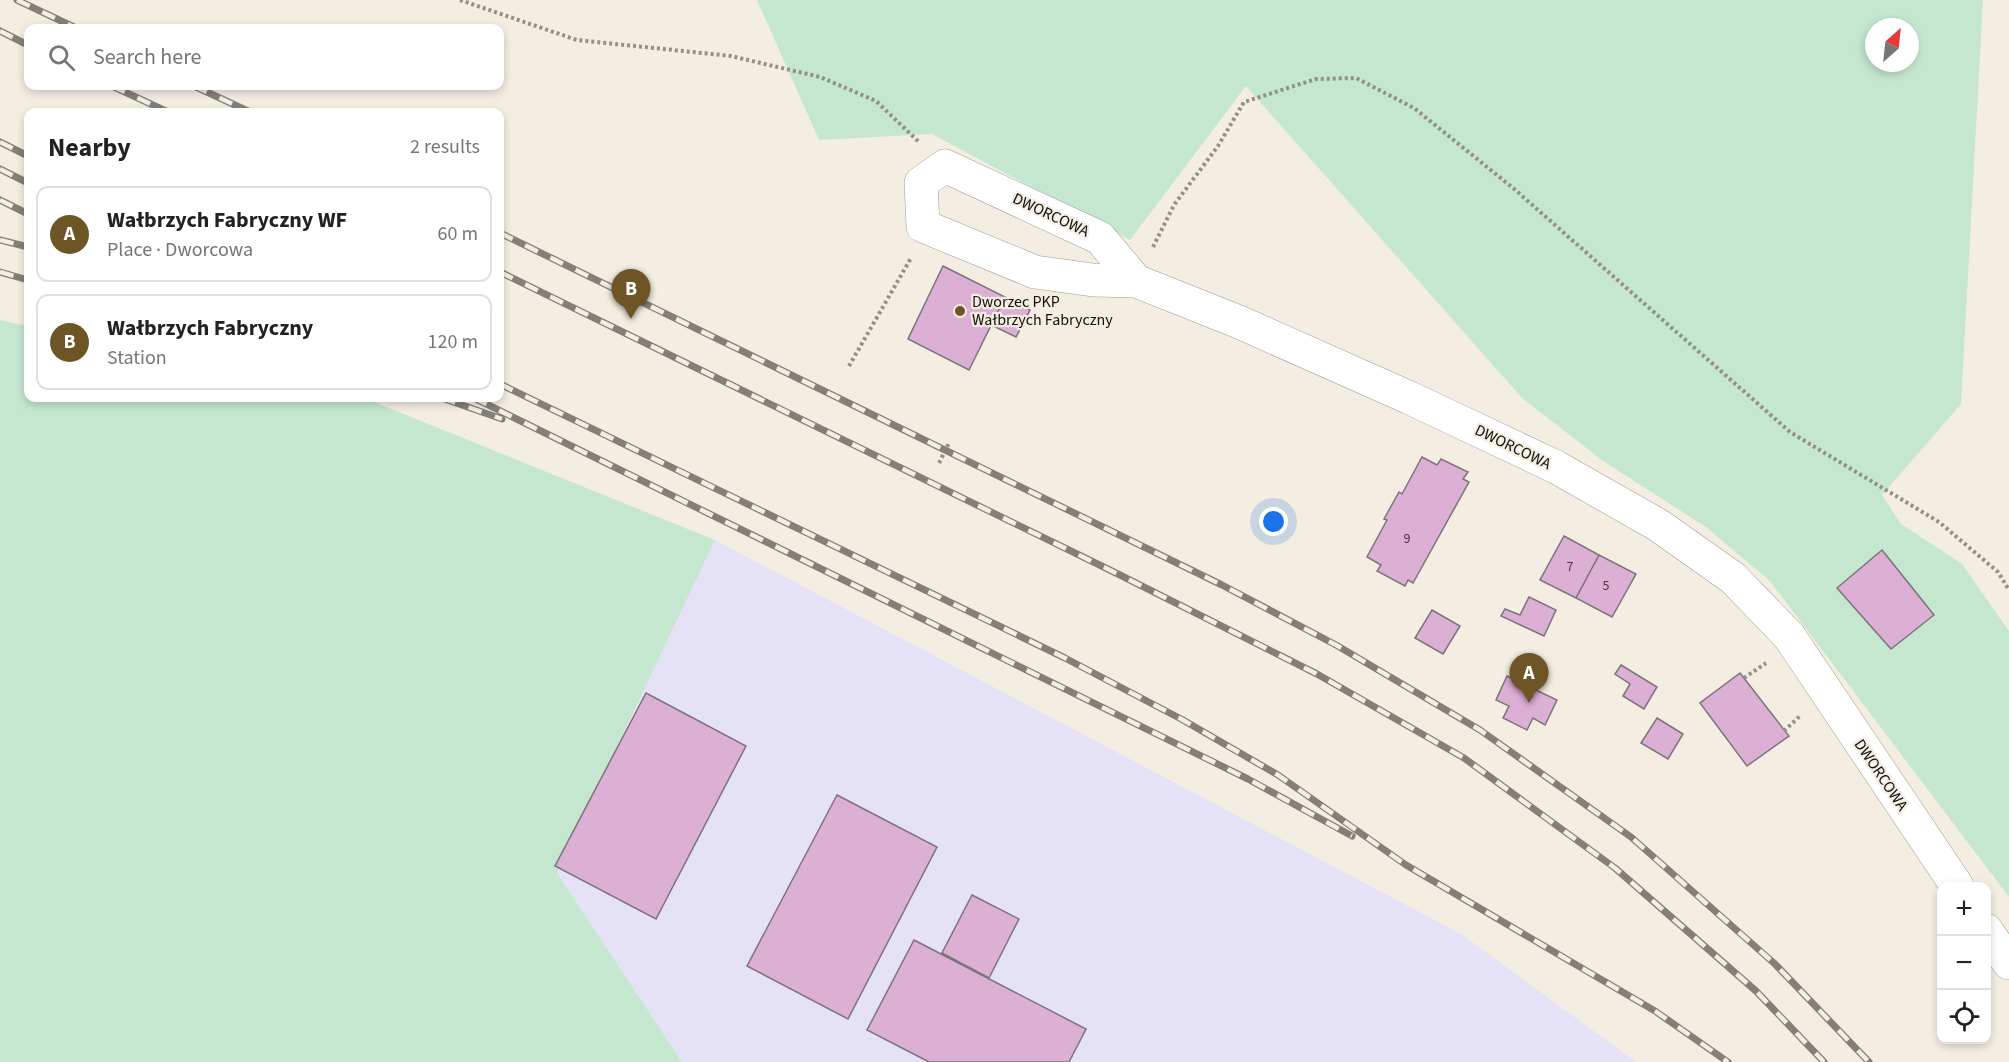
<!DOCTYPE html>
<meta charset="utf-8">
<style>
body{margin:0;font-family:"Source Sans 3",sans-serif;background:#f2f2f2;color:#222}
.controls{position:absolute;right:18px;bottom:18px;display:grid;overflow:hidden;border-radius:12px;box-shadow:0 3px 9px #0003}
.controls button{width:54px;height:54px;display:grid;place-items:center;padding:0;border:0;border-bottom:2px solid #e0e0e0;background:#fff;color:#222;font:30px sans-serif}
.compass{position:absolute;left:1865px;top:18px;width:54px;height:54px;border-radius:50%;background:#fff;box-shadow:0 3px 9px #0003;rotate:27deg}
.you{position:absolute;left:1274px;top:522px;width:21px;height:21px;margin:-15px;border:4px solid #fff;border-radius:50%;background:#1a73e8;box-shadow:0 0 0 9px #1a73e833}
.badge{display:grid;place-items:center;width:39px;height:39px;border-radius:50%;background:#6e5526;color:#fff;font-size:20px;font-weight:700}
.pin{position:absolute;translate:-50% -50px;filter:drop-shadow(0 2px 3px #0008)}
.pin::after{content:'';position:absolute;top:32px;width:21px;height:18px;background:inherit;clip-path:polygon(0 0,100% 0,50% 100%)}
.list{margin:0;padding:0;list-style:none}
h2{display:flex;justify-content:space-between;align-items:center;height:78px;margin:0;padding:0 24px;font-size:26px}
h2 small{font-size:20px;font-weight:400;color:#767676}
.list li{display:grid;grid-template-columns:39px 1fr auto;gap:18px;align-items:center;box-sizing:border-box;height:96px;margin:0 12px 12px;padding:0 12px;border:2px solid #e0e0e0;border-radius:12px}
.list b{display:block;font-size:22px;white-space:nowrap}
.list p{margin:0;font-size:20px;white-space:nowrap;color:#767676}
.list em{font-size:20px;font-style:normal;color:#767676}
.icon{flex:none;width:33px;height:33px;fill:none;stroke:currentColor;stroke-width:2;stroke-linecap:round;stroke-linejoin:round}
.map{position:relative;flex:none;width:2009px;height:1062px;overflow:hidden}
.search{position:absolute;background:#fff;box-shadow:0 3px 9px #0003;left:24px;top:24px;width:480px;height:66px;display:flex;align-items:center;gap:15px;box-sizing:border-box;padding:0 21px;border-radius:12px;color:#767676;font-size:22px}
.panel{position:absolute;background:#fff;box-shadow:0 3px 9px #0003;left:24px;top:108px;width:480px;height:294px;border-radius:12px}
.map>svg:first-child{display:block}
.industrial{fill:#e5e1f7}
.green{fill:#c5e7d0;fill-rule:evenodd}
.building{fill:#dcafd4;stroke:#7d737b;stroke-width:1.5}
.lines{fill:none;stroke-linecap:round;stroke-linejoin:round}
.minor-casing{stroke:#a29b91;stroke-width:34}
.path{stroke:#948f87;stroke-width:4;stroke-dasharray:3 3;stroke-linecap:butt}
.minor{stroke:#fff;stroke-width:33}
.rail-casing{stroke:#848078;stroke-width:7}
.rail{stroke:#f4ede2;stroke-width:4.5;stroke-dasharray:14;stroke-linecap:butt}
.poi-dot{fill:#6e5526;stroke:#f4ede2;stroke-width:2}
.labels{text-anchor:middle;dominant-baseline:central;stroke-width:4.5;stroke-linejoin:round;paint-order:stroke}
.number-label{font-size:14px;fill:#45383f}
.street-label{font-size:16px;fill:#13110d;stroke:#f4ede2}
.poi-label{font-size:16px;fill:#13110d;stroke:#f4ede2;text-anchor:start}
</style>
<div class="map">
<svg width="2009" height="1062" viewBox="0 0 2009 1062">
<rect width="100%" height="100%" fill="#f4ede2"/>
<!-- industrial -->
<path class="industrial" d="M715,540L1461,934L1636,1062H682L557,873Z"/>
<!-- green -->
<path class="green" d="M757,0H1983L1961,404L1882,495L1901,524L1962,564L2009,631V897L1770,581L1706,527L1603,461L1522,398L1246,86L1130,240L932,134L819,140ZM1874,27H1910V63H1874Z
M0,320L28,326V398H358L369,400L715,540L557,873L682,1062H0Z"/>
<!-- building -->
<path class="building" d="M943,266L1005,297L969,370L908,339Z
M1005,297L1030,310L1016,337L991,325Z
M1422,457L1437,465L1441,459L1468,472L1463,479L1469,482L1413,583L1408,580L1405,586L1377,571L1381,565L1367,557L1387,520L1384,519L1399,492L1402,494Z
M1564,536L1599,555L1576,598L1540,580Z
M1882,550L1934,615L1891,649L1837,588Z
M1599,555L1636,574L1612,617L1576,598Z
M1529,597L1556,610L1544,636L1501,616L1505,609L1520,615Z
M1432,610L1460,626L1443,654L1415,638Z
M1621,665L1657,687L1644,709L1623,696L1630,684L1615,674Z
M1740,673L1789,736L1747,766L1700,703Z
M1507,676L1557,700L1545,725L1533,718L1527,730L1503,718L1509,706L1496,700Z
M646,693L746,746L656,919L555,866Z
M1657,718L1683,734L1668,759L1641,743Z
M837,795L937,847L848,1019L747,966Z
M972,895L1019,919L989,978L942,953Z
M914,940L1086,1029L1069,1062H929L867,1030Z"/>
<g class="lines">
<defs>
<path id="minor" d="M1136,281L1093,280L1035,272L928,228L923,226L921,183L945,166L1100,238L1136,281L1239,322L1410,398L1556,467L1658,525L1733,578L1789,636L1957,886
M1986,930L2009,963"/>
</defs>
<!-- minor casing -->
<use href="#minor" class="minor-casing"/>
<!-- path -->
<path class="path" d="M460,0L577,40L731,56L820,77L876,101L920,143
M1153,247L1174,205L1218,146L1244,102L1316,79L1356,78L1414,108L1513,188L1790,432L1939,522L1998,572L2009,590
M849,366L911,258
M939,463L949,443
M1744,678L1766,663
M1784,731L1801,715"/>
<!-- minor -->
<use href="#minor" class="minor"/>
<defs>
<path id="rail" d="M17,0L76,28
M0,31L28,45
M112,86L168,112
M194,86L250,112
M0,142L28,156
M0,169L28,183
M0,200L28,214
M500,233L1222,585L1336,645L1480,730L1631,837L1775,964L1869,1062
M0,240L28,247
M0,272L28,280
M500,272L1118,574L1317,674L1464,758L1615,868L1756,991L1824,1062
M500,384L1065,658L1183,720L1278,775L1406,865L1655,1011L1728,1062
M442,398L502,419
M474,398L1248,779L1352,836"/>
</defs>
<!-- rail casing -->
<use href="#rail" class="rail-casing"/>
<!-- rail -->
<use href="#rail" class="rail"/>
</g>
<!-- markers -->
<circle class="poi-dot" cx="960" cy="311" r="6"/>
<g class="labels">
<!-- number labels -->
<g class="number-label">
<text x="1407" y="539">9</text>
<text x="1570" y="567">7</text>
<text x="1606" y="586">5</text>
</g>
<!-- street labels -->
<g class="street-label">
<text transform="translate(1051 215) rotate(25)">DWORCOWA</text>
<text transform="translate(1513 447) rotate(26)">DWORCOWA</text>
<text transform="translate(1881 775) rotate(56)">DWORCOWA</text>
</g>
<!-- poi labels -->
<g class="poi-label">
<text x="972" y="302">Dworzec PKP<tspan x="972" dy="18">Wałbrzych Fabryczny</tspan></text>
</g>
</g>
</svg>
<div class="controls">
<button>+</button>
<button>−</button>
<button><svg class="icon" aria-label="locate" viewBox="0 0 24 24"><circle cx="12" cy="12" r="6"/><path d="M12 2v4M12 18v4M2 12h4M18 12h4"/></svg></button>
</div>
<svg class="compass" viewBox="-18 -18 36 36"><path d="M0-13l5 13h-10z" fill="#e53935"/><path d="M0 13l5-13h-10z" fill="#767676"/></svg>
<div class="you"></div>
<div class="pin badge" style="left:1529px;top:703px">A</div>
<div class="pin badge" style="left:631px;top:319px">B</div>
<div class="search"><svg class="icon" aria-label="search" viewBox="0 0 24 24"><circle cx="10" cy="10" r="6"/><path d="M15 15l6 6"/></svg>Search here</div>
<section class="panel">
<h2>Nearby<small>2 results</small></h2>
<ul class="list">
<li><span class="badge">A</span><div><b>Wałbrzych Fabryczny WF</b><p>Place · Dworcowa</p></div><em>60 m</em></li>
<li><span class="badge">B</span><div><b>Wałbrzych Fabryczny</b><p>Station</p></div><em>120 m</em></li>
</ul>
</section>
</div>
